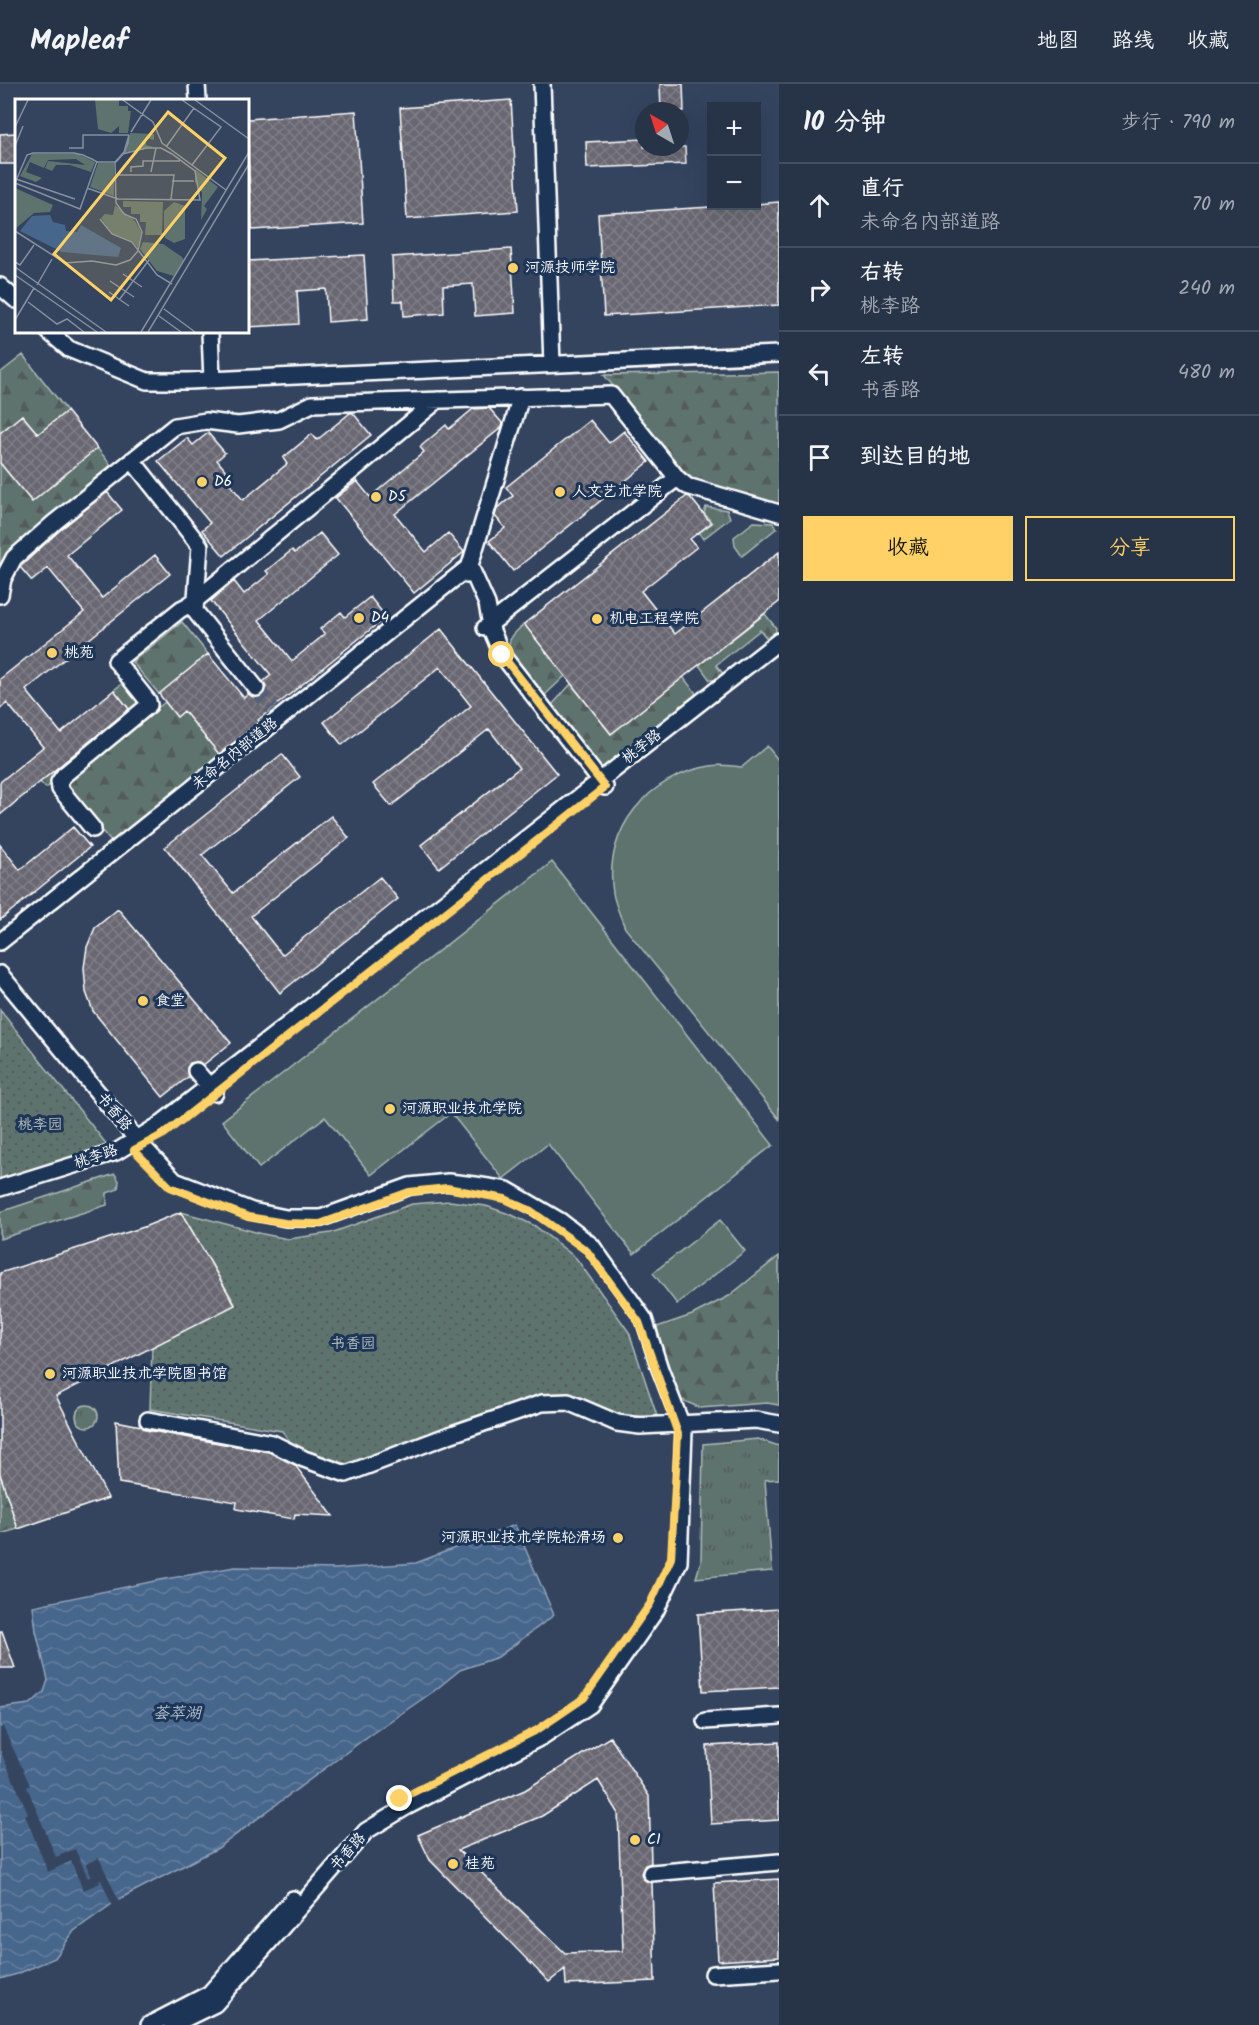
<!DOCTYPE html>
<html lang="zh">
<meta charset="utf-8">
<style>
body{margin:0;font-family:Kalam,"LXGW WenKai TC",sans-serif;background:#2f3b4e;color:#f1f3f6}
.controls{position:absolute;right:18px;top:18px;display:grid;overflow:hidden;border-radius:0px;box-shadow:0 6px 24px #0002}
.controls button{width:54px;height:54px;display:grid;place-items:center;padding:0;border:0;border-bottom:2px solid #434e60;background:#273347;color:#f1f3f6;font:30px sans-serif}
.compass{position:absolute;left:635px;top:18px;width:54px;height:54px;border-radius:50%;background:#273347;box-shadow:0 6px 24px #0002;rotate:321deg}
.stop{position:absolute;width:18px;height:18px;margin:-14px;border:4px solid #ffd166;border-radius:50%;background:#fff}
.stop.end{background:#ffd166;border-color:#fff;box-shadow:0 2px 6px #0008}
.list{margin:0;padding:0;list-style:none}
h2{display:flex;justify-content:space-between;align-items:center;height:78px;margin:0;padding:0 24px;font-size:26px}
h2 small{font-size:20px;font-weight:400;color:#a4aab4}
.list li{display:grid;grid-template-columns:39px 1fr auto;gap:18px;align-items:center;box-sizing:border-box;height:84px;padding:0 24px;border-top:2px solid #434e60}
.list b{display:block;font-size:22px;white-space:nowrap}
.list p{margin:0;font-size:20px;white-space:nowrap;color:#a4aab4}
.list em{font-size:20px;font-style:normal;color:#a4aab4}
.actions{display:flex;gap:12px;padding:18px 24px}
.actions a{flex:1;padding:14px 0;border:2px solid #ffd166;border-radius:0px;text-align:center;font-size:21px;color:#ffd166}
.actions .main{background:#ffd166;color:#111}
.icon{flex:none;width:33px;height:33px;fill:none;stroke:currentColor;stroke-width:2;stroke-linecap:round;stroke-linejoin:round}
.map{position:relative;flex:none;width:779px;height:1941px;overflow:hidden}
header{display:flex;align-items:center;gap:36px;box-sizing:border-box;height:84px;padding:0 30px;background:#273347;border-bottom:2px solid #434e60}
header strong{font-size:28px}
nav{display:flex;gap:33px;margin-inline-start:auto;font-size:21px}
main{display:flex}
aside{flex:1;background:#273347}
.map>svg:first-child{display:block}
.grass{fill:url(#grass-tufts);stroke:#aeb9b6;stroke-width:1.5}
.forest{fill:url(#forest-firs);stroke:#aeb9b6;stroke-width:1.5}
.park{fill:url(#park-dots);stroke:#aeb9b6;stroke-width:1.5}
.pitch{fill:#5e736e;stroke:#aeb9b6;stroke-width:1.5}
.water{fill:url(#water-waves);stroke:#91a3ba;stroke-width:1.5}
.pier{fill:#34445f}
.building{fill:url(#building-cross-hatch);stroke:#fff;stroke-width:1.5;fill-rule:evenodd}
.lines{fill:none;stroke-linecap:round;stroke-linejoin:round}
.minor-tunnel{stroke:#526077;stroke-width:15;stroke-dasharray:15 8;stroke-linecap:butt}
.minor-casing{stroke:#fff;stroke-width:20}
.minor{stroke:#1d3557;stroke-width:15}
.route{stroke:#ffd166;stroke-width:8}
.poi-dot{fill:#ffd166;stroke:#1d3557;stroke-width:2}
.labels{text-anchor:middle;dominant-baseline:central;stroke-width:6;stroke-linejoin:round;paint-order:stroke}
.poi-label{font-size:15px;fill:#fff;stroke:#1d3557;text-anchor:start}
.street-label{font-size:15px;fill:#fff;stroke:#1d3557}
.park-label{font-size:15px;fill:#b7c0be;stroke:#1d3557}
.water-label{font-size:16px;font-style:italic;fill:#b5c2d1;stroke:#1d3557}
.inset-road{fill:none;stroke:#858f9f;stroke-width:1.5}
.view{fill:#ffd166;fill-opacity:0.15;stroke:#ffd166;stroke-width:3}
.inset-edge{fill:none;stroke:#fff;stroke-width:3}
</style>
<header>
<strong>Mapleaf</strong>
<nav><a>地图</a><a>路线</a><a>收藏</a></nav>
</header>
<main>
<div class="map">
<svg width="779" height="1941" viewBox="0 0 779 1941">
<defs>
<pattern id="grass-tufts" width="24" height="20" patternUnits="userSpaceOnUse" patternTransform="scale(1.5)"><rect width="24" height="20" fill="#5e736e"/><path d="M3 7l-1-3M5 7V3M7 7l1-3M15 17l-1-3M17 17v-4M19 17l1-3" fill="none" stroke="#535c5a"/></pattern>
<pattern id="forest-firs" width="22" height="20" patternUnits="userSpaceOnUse" patternTransform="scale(1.5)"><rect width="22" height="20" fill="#5e736e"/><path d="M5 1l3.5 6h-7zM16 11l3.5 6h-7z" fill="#535c5a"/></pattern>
<pattern id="park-dots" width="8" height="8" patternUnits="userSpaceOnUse" patternTransform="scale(1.5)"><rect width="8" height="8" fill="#5e736e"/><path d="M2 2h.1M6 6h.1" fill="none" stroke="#535c5a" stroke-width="1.8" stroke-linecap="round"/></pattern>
<pattern id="water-waves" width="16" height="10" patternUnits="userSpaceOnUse" patternTransform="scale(1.5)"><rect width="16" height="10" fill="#47668c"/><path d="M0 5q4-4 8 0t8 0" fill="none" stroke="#637d9d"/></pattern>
<pattern id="building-cross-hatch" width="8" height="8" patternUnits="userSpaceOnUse" patternTransform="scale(1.5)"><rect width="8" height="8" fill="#696772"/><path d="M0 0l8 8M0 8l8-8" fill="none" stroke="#807e87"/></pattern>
</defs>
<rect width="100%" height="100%" fill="#34445f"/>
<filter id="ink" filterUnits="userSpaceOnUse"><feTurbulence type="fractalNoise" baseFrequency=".0167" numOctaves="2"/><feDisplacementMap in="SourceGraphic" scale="12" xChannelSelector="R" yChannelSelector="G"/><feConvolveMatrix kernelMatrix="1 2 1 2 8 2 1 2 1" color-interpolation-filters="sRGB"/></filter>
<g filter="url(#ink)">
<!-- grass -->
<path class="grass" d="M706,423L727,426L730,434L703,455L699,449L712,439L704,429Z
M754,438L773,439L777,444L742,472L735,462L734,453Z
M76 1332a11 11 0 1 1 22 0a11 11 0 1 1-22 0Z
M758,1355L779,1362V1395L765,1396L772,1487L696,1494L701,1477L703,1360Z"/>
<!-- forest -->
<path class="forest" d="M23,271L67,327L38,350L22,331L0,349V289Z
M779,288V422L690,395L604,291Z
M97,364L111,381L10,467L0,483V379L32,418Z
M765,530L776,544L775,552L769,557L760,546L716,581L725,592L720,596H710L699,581Z
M182,538L208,570L159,610L132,578Z
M524,540L565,592L544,612L541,611C531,599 501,570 511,554C514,549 520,544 524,540Z
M683,593L695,608L696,619L603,686L551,622L571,600L611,650Z
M123,599L144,624L46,704L40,698L130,626L114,606Z
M165,618L177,633L184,627L220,671L112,759L64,701Z
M115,1090L119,1097L118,1105L107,1109V1121L0,1155V1128Z
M779,1172V1321L767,1319L700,1324L682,1316L663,1267L657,1243L692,1231L729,1212Z
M0,1390L18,1445L0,1450Z"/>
<!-- park -->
<path class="park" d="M0,926L108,1062L0,1096Z
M450,1117L486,1122L512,1131L535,1142L576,1174L629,1248L657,1332H619L570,1311H543L350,1380L330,1378L294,1363L282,1347L150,1325L152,1263L235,1220L181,1128L263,1150L288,1155L331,1149L412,1120Z"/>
<!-- pitch -->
<path class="pitch" d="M767,662L779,677V1035L625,844C621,833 615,821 613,809C603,745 648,692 710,682C720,680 731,682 742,683Z
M552,778L773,1061L634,1170L548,1060L503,1095L451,1029L371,1091L325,1033L259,1084L222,1037Z
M720,1136L745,1167L677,1220L653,1189Z"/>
<!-- water -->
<path class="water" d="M515,1441L554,1531L498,1573L460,1586L434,1607L367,1653L218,1764L119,1815L74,1847L55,1874L17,1890L0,1895V1624L30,1620L44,1608L48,1596L36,1547L33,1522L160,1496L235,1483L335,1485L416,1479Z"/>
<!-- pier -->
<path class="pier" d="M3,1643L30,1701L27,1703L56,1773L75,1765L88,1794L91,1792L86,1780L99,1774L120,1819L113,1823L101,1796L99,1797L100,1799L83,1806L71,1777L48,1788L25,1731L28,1729L0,1666V1644Z"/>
<!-- building -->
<path class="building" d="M660,0H683L684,27H661Z
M511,16L518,127L407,135L400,24Z
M356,27L363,139L252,146L248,72V35Z
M16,49V80H0V50Z
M644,55V63H685L686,80L587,84L586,58Z
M779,118V221L604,232L598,130L727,122H756V120Z
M511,165L515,229L475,232L473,200L443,202L444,229L404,232L403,217H394L392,173Z
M364,171L368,235L328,238L326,205L297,207L299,240L248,243V177Z
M489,324L503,340L502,343L395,430L426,468L448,449L464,468L414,509L336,414L357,397L370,413L424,368L420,363L446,341L449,345L473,325Z
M67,327L97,364L32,418L0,379V349L22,331L38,350Z
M350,329H353L371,351L224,472L202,446L210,439L158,377L187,354L193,361L208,349L225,369L217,376L226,387L222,391L243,416L287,380L283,374L312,350L317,356Z
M590,336L609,359L624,347L649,378L513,487L489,457L505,444L495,432L497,424L513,412L506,403Z
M107,408L122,426L67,471L102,514L155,471L170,490L26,606L61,649L114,606L129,625L0,731V698L43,663L7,619L0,625V595L84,528L48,484L32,497L20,483L61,445Z
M687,412L690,413L711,439L690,455L697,463L641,507L675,550L779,468V518L611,650L524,540Z
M320,449L338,471L259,536L292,577L325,550L320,545L341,528L345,533L370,513L386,533L258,636L260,638L219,670L184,627L177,633L159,610L208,570L244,614L248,610L257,614L262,611L266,603L263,598L271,591L211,517L234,497L244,510L269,490L266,487L292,466L295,469Z
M441,545L557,690L439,784L421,761L519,684L489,645L391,722L373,700L471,622L440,583L342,661L324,638Z
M282,670L300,693L202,771L233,809L331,732L349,754L251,832L282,871L380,793L398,815L280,909L165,763Z
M73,743L90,763L0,836V761L20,786Z
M118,825L231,959L203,981L199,978L190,979L187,984L188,993L163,1013L93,927L86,908L84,884L87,863L95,844Z
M181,1128L235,1221L56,1312L108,1414L18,1445L0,1390V1189L144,1143Z
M116,1337L141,1342L146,1346L269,1368L295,1381L333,1432L295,1430L294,1435L236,1425L237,1418L119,1399Z
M779,1525V1603L703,1607L698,1530Z
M0,1547H2L15,1584H0Z
M610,1653L649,1712L651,1779L645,1781L641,1789L643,1795L652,1799L655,1897L566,1901L565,1885L549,1898L430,1776L418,1751L525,1706ZM598,1696L618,1728L623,1867L565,1869L458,1766L542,1732Z
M779,1658V1736L711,1740L707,1662Z
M779,1795V1873L718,1877L714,1799Z"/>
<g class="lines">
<!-- minor-tunnel -->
<path class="minor-tunnel" d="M256,604L272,625"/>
<defs>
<path id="minor" d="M197,0L198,16
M542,0L552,280
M0,202L16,216
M49,248L69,265L147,297H188L779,270
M210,248L212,296
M132,376L200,462L195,527L256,604
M467,491L521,313
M0,511L3,495L14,474L55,438L175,342L206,337L238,341L279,336L312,320L611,311L677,394L687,402L779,429
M485,544L677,394
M93,745L60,705L59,698L64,691L149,621L148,617L116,577L181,525L187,522L196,516L438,316
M0,858L470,482L487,520L492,547L502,571L605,703
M0,890L142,1062L175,1097L252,1127L286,1134H321L410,1102L448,1098L475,1101L507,1106L560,1137L592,1162L644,1235L660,1285L684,1347L679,1478L656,1526L590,1621L543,1652L406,1723L366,1747L215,1920L172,1941
M196,987L215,1009
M0,1104L116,1068L158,1042L779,557
M148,1336L272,1359L304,1375L346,1390L449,1351L542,1319L568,1318L617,1339L640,1342L756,1336L779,1340
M705,1637L779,1632
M651,1789L779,1778
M713,1890L779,1886
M149,1941L209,1910L293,1815"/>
</defs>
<!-- minor casing -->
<use href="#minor" class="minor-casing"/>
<!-- minor -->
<use href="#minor" class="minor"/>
</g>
</g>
<g class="lines" filter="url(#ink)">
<!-- route -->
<path class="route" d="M400,1715L537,1646L584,1614L650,1520L671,1474L678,1350L639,1238L587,1167L531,1127L505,1115L447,1104L409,1108L320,1140L285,1139L248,1133L170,1103L134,1066L164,1050L605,703L502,571"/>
</g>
<!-- markers -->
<g class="poi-dot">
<circle cx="513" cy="184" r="6"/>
<circle cx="202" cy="398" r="6"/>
<circle cx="560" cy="408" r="6"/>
<circle cx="376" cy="413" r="6"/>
<circle cx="359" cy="534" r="6"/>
<circle cx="597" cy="535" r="6"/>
<circle cx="52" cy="569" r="6"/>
<circle cx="143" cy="917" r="6"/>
<circle cx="390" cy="1025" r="6"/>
<circle cx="50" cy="1290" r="6"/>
<circle cx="618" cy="1454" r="6"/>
<circle cx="635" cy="1756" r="6"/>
<circle cx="453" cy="1780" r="6"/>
</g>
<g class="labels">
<!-- poi labels -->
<g class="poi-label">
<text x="525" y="184">河源技师学院</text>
<text x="214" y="398">D6</text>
<text x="572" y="408">人文艺术学院</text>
<text x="388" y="413">D5</text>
<text x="371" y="534">D4</text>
<text x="609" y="535">机电工程学院</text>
<text x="64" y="569">桃苑</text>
<text x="155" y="917">食堂</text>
<text x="402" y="1025">河源职业技术学院</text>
<text x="62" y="1290">河源职业技术学院图书馆</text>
<text x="606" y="1454" text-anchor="end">河源职业技术学院轮滑场</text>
<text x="647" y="1756">C1</text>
<text x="465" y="1780">桂苑</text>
</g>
<!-- street labels -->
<g class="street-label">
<text transform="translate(642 663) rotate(-38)">桃李路</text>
<text transform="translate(235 670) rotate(-39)">未命名内部道路</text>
<text transform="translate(114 1028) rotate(50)">书香路</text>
<text transform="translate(96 1073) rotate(-19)">桃李路</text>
<text transform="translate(348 1768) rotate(-48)">书香路</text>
</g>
<!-- park labels -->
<g class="park-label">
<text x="40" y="1041">桃李园</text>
<text x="353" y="1260">书香园</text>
</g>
<!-- water labels -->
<g class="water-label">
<text x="177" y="1629">荟萃湖</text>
</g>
</g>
<!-- overview -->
<g transform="translate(15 15)">
<rect width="234" height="234" fill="#34445f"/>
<path d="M115,34L139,35V41L131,39V46L139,48L109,55ZM17,55H63L80,63L76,73L55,66H41L37,72L30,69L33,62L70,66L61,60L33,61L29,69L15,63L11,73L27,79L21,83L5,77ZM180,70L203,88L189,107L192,110L186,121L187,94L180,83ZM0,89L38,106L35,113L19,114L0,130ZM128,143L148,145L167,158L169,161L159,177L142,172L125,150Z" fill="#5e736e"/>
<path d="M83,64H99V97L75,88ZM100,106L120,122L126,133L123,149L118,143L97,135L86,119L90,115L98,116Z" fill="#5e736e"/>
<path d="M80,1H104V7H113V12H116L113,34H104V27L96,34L83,30ZM108,102L148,103L147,136H130L131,123H125V115H116V108H108ZM159,103L170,107V140L159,144L150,139L149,133V112Z" fill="#5e736e"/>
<path d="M35,116L38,123L50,126L51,132L62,133L66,126L106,149L103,158L47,153L5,132L17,117Z" fill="#47668c"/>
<path class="inset-road" d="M108,1L138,23L147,44L211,91M167,1L206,28L177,66M180,1L234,40M0,28L13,1M116,33L136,1M0,47L8,27M151,48L179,9M54,49H68V36H114M101,63L109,54L113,44L114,36L109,53L100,63H101M116,73V68L128,67V62H165M136,73L141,49M100,76H159L156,100M1,80L60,100M157,82H179M72,89L103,100L185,101L180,72L157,55L146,49H131L108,55M85,120L97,135L117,143L142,176L157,185M0,132L50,164L77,162L101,166L115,161L123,152L127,133L121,120L109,115L101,104L100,63H82L77,60L72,58L68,56L59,54H18L12,56L0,84L65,110L70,96L81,65L82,63V62M0,163L5,166L19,146M0,168L91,233M108,175L127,188M0,176L82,233M95,182L119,198M22,186L37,160M94,193L114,207M104,201L134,161M13,203L42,225L52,220L69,233M149,210L180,233M144,217L166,233M0,221L19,189M126,233L234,53M133,233L234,65"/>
<path class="view" d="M153,13L210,59L96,201L39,155Z"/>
<rect width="234" height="234" class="inset-edge"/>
</g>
</svg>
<div class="controls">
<button>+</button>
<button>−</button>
</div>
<svg class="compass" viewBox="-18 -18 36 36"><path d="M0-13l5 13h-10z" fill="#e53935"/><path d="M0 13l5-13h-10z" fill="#a4aab4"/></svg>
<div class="stop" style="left:502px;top:571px"></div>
<div class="stop end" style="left:400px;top:1715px"></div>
</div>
<aside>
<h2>10 分钟<small>步行 · 790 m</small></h2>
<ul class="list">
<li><svg class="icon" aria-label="ahead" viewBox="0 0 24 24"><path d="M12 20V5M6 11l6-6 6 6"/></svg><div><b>直行</b><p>未命名内部道路</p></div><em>70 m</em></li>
<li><svg class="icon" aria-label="right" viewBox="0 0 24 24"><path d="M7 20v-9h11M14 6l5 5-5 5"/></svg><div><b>右转</b><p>桃李路</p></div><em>240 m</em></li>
<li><svg class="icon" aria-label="left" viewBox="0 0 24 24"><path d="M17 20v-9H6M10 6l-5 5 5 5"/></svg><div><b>左转</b><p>书香路</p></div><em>480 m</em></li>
<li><svg class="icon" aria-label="arrive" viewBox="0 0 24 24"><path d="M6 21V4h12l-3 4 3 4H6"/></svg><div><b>到达目的地</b></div></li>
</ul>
<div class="actions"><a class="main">收藏</a><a>分享</a></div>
</aside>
</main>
